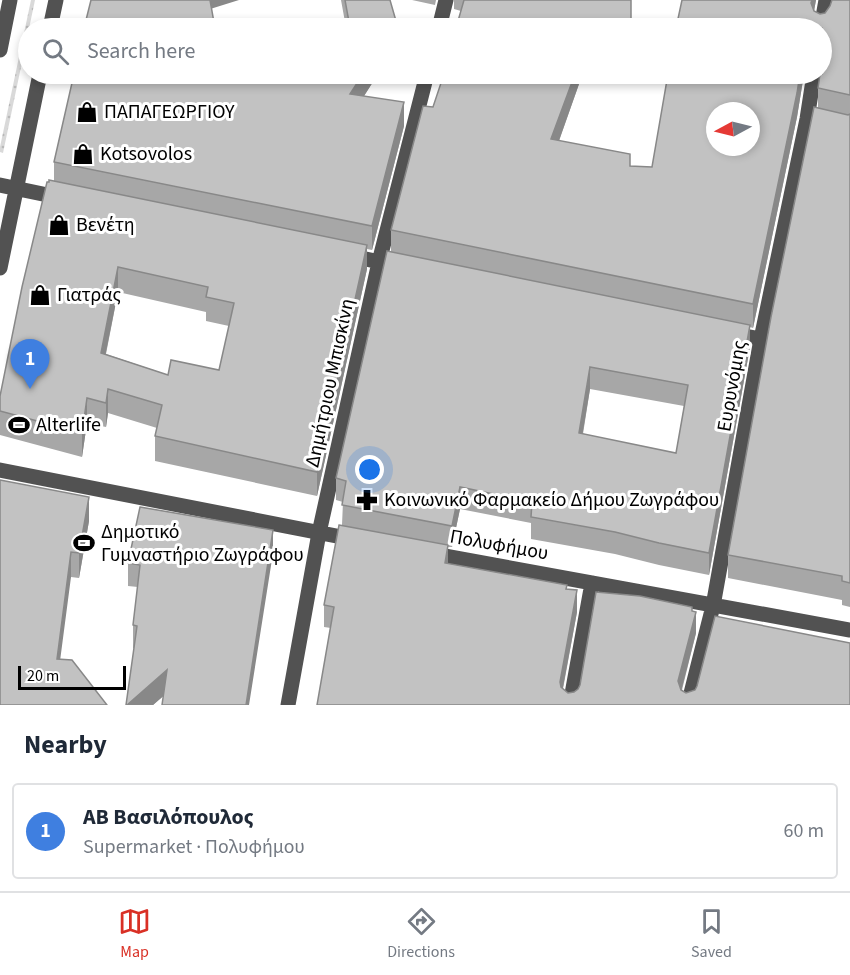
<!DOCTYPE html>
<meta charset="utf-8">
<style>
body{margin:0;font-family:"Source Sans 3",sans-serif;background:#f6f6f7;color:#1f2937}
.compass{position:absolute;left:706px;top:102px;width:54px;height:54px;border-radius:50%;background:#fff;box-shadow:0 3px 9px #0003;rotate:263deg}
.scale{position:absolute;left:18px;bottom:15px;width:108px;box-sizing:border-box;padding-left:6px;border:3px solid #000;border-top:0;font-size:16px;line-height:21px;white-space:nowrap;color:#000;-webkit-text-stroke:4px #fff;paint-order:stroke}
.you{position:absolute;left:370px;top:470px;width:21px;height:21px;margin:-15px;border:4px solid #fff;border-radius:50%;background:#1a73e8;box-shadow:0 0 0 9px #1a73e833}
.badge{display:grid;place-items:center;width:39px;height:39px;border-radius:50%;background:#d93025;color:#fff;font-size:20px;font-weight:700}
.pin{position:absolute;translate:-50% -50px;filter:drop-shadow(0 2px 3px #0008)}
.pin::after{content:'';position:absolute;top:32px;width:21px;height:18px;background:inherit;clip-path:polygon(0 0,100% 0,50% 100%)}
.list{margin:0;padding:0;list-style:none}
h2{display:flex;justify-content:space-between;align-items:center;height:78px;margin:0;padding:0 24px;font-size:26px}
h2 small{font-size:20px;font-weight:400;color:#747a83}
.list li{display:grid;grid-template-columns:39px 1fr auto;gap:18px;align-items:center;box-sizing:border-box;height:96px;margin:0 12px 12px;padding:0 12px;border:2px solid #e0e1e3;border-radius:6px}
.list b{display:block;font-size:22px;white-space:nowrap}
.list p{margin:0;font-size:20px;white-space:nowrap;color:#747a83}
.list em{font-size:20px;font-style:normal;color:#747a83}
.icon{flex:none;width:33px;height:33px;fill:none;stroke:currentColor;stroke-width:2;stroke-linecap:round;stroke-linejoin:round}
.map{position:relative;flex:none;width:850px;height:705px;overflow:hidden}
.search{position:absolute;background:#fff;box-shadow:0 3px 9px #0003;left:18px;right:18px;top:18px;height:66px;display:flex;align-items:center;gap:15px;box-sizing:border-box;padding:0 21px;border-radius:33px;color:#747a83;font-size:22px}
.sheet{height:186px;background:#fff}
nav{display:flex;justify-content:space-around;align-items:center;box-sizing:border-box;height:84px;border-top:2px solid #e0e1e3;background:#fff;font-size:16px;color:#747a83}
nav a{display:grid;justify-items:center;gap:3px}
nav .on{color:#d93025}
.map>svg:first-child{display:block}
.grass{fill:url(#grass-dots)}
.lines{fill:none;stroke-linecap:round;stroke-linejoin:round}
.minor{stroke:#525252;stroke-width:15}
.wall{fill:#a7a7a7;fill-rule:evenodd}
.shaded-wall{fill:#888}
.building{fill:#c2c2c2;stroke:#888;stroke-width:1.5;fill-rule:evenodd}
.labels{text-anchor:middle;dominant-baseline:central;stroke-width:6;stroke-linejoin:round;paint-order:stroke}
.poi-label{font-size:20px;fill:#000;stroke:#fff;text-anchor:start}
.street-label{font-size:20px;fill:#000;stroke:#fff}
</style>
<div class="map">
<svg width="850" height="705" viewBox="0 0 850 705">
<defs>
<pattern id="grass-dots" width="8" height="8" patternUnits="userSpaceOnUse" patternTransform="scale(1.5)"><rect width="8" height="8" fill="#d9d9d9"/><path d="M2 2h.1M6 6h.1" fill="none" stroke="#b8b8b8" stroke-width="1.8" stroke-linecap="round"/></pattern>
</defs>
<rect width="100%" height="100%" fill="#fff"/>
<!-- grass -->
<path class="grass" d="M31,0H35L3,153L0,152V147Z"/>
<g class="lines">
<!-- minor -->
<path class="minor" d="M50,28L56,0
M439,28L446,0
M821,28L826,0
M0,50L10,0
M0,185L62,198
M347,255L403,267
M0,268L40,74
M729,333L761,339
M0,470L357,540
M428,553L850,630
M288,705L319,533L379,262L427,74
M570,705L592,583
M688,705L713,606L761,339L807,119L814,74"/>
</g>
<!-- wall -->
<path class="wall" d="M341,0H390L396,28H336V24L345,22Z
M412,0H436L435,5Z
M454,0H631L461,11L454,9Z
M682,0H816L814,11L820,14L825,13L850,0V607L842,605V600L728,578V555L818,108V88L822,74V28Z
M74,74H378L364,96L404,126L372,250L367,249V269L317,496L155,461V436L157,428L108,413L106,427L87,423L82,457L0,435V396L49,182L54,181V162ZM118,292L206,312V321L229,326L219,370L168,375L106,354Z
M444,74H631V83L579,84L559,141L630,166L652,167L668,74H804L797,117L753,328L750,327V347L709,575L659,565L615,554L531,539V523L460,509L452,547H448V564L567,589L577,612L563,689L568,693L574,692L692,611L696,633L682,690L686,693L850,705H317L331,628L324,627V605L342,525L343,502L336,500V478L391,252V230ZM590,389L684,406L676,453L583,434Z
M89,497V521L79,578L71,577L0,705Z
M273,553L163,696L153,705H126L134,648H133V625L138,587L128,586V563Z"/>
<!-- shaded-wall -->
<path class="shaded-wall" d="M207,0H239L207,10Z
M812,0H816L811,27V3Z
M396,21V28H392Z
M363,74H378L350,118V94Z
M575,74H579V84L551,163V139Z
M800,74H804L797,117L753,328V304Z
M404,102V126L372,250V226Z
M367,245V269L317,496V472Z
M118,267V292L101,377V353Z
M750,325V347L709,575V553Z
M590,367V389L579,455V433Z
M108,389V413L106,427V403Z
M87,398V423L82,457V433Z
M460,487V509L452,547V526Z
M89,497V521L79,578V553Z
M273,530V553L249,705H246Z
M448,545V567L445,563Z
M71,552V577L57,684V659Z
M577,590V612L560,703V682Z
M692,607V627L696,612V633L678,703V681Z
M167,670V693L153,705H127Z"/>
<!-- building -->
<path class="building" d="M91,0H210L215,28H84Z
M345,0H390L396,21L392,28H337L336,24L349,22Z
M464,0H631V28H456Z
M682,0H812L811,3L814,11L820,14L825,13L830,6L832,0H850V95L818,88L820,74H822V65L824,52L823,47L822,44V28H676Z
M74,74H363L350,94L404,102L372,226L54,162Z
M444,74H575L551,139L630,154V166L652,167L668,74H800L797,93L753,304L391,230L423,106L433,107ZM715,111H751V147H715Z
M814,107L848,115L850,114V583L842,581V576L728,555L771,317Z
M49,180L367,245L317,472L155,436L162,405L108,389L106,403L87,398L82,433L0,411V396L22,287L47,182H49ZM118,267L208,287L206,297L234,303L219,370L171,360L168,375L101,353Z
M387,251L750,325L709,553L659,543L615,532L531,517L532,502L460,487L452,526L342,505L346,481L336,478ZM590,367L688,385L676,453L579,433Z
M0,480L89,497L79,553L71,552L57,659L72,660L107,705H0Z
M140,507L273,530L246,705H162L167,670L127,705H126L137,626L133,625L140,565L128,563Z
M339,525L448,545L445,563L567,585L566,589L577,590L560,682L561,687L568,693L574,692L578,689L580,685L596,592L640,596L692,607V611L696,612L678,681L681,690L686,693L695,690L697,686L715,616L850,643V705H317L334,607L324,605Z"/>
<!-- icons -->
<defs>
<symbol id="shop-bare" viewBox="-9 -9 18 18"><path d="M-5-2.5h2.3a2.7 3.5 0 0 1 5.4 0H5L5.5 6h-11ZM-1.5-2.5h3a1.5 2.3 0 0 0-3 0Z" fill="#000" stroke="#fff" stroke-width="2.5" paint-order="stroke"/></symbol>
<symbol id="stadium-bare" viewBox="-9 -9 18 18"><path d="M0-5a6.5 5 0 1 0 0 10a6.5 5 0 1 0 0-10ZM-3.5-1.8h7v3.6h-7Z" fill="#000" stroke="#fff" stroke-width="2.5" paint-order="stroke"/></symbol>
<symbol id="pharmacy-bare" viewBox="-9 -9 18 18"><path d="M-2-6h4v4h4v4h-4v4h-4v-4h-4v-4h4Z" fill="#000" stroke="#fff" stroke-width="2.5" paint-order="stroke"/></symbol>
</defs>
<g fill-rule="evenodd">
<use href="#shop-bare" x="72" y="97" width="30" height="30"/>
<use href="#shop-bare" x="68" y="139" width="30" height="30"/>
<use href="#shop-bare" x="44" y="210" width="30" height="30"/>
<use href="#shop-bare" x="25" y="280" width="30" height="30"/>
<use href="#stadium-bare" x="4" y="410" width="30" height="30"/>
<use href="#pharmacy-bare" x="352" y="485" width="30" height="30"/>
<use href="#stadium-bare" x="69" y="528" width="30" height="30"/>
</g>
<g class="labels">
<!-- poi labels -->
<g class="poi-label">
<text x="104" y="112">ΠΑΠΑΓΕΩΡΓΙΟΥ</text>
<text x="100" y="154">Kotsovolos</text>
<text x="76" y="225">Βενέτη</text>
<text x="57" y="295">Γιατράς</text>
<text x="36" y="425">Alterlife</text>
<text x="384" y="500">Κοινωνικό Φαρμακείο Δήμου Ζωγράφου</text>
<text x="101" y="532">Δημοτικό<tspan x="101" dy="23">Γυμναστήριο Ζωγράφου</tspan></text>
</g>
<!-- street labels -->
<g class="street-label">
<text transform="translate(330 383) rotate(-78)">Δημήτριου Μπισκίνη</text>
<text transform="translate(732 386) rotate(-80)">Ευρυνόμης</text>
<text transform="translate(499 545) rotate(10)">Πολυφήμου</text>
</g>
</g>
</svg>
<svg class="compass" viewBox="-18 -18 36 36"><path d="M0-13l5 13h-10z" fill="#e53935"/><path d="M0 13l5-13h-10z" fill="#747a83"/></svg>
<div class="scale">20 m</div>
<div class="you"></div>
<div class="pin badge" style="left:30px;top:389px;background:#3f7fe0">1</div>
<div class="search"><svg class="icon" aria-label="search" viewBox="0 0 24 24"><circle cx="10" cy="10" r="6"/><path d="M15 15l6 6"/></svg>Search here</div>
</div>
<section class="sheet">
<h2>Nearby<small></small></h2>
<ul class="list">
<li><span class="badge" style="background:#3f7fe0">1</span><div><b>ΑΒ Βασιλόπουλος</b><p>Supermarket · Πολυφήμου</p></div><em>60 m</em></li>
</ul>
</section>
<nav>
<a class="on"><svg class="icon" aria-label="map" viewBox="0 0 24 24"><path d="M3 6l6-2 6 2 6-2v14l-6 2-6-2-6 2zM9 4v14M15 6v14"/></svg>Map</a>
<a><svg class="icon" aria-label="directions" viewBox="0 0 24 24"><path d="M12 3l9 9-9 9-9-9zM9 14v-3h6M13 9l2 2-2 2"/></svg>Directions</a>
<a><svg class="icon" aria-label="saved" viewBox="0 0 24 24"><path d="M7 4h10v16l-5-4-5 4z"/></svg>Saved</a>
</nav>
